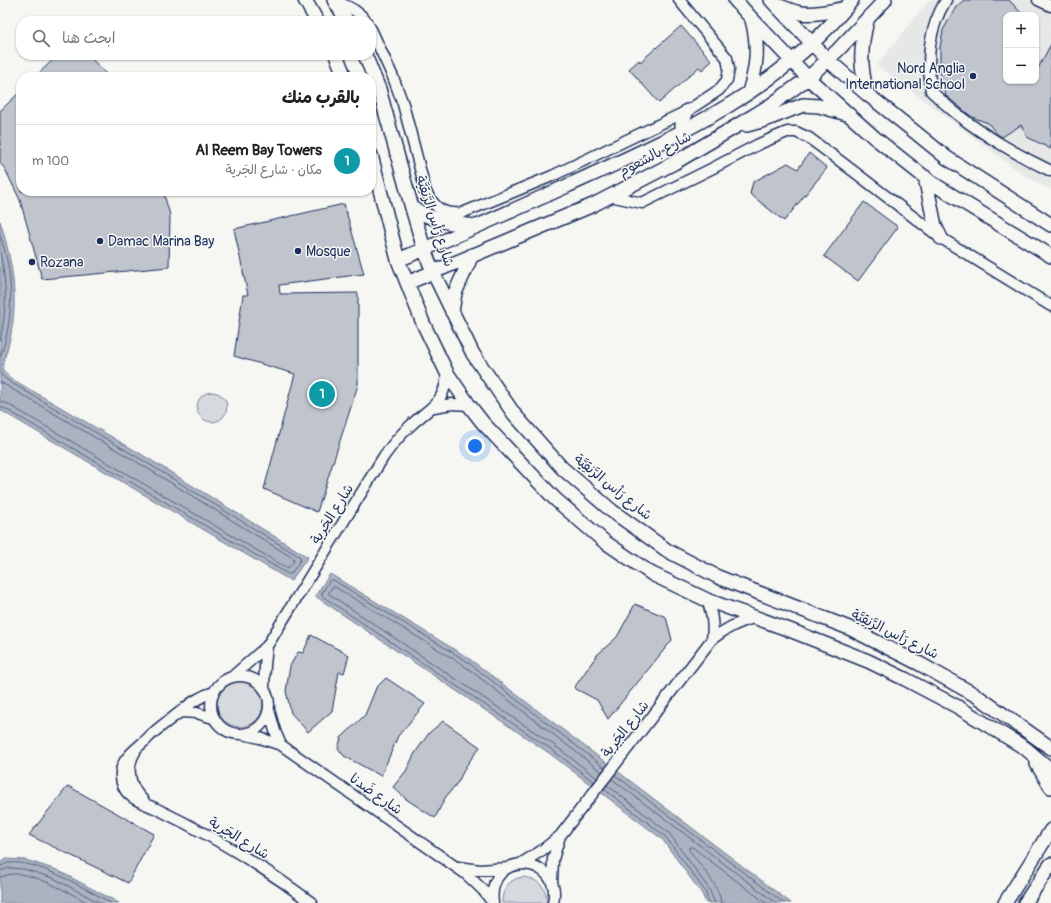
<!DOCTYPE html>
<html lang="ar">
<meta charset="utf-8">
<style>
body{margin:0;font-family:Pangolin,"Playpen Sans Arabic",sans-serif;background:#f6f6f6;color:#222;direction:rtl}
.controls{position:absolute;right:12px;top:12px;display:grid;overflow:hidden;border-radius:8px;box-shadow:0 1px 3px #0004}
.controls button{width:36px;height:36px;display:grid;place-items:center;padding:0;border:0;border-bottom:1px solid #e0e0e0;background:#fff;color:#222;font:20px sans-serif}
.you{position:absolute;left:475px;top:446px;width:14px;height:14px;margin:-10px;border:3px solid #fff;border-radius:50%;background:#1a73e8;box-shadow:0 0 0 6px #1a73e833}
.badge{display:grid;place-items:center;width:26px;height:26px;border-radius:50%;background:#1b2f5e;color:#fff;font-size:13px;font-weight:700}
.pin{position:absolute;translate:-50% -50%;border:2px solid #fff;box-shadow:0 1px 4px #0006}
.list{margin:0;padding:0;list-style:none}
h2{display:flex;justify-content:space-between;align-items:center;height:52px;margin:0;padding:0 16px;font-size:17px}
h2 small{font-size:13px;font-weight:400;color:#767676}
.list li{display:grid;grid-template-columns:26px 1fr auto;gap:12px;align-items:center;box-sizing:border-box;height:72px;padding:0 16px;border-top:1px solid #e0e0e0}
.list b{display:block;font-size:15px;white-space:nowrap}
.list p{margin:0;font-size:13px;white-space:nowrap;color:#767676}
.list em{font-size:13px;font-style:normal;color:#767676}
.icon{flex:none;width:22px;height:22px;fill:none;stroke:currentColor;stroke-width:2;stroke-linecap:round;stroke-linejoin:round}
.map{position:relative;flex:none;width:1051px;height:903px;overflow:hidden;direction:ltr}
.search{position:absolute;background:#fff;box-shadow:0 1px 3px #0004;left:16px;top:16px;width:360px;height:44px;display:flex;align-items:center;gap:10px;box-sizing:border-box;padding:0 14px;border-radius:16px;color:#767676;font-size:15px}
.panel{position:absolute;background:#fff;box-shadow:0 1px 3px #0004;left:16px;top:72px;width:360px;height:124px;border-radius:16px;direction:rtl}
.map>svg:first-child{display:block}
.built{fill:#e6e7e7;fill-rule:evenodd}
.green{fill:#d6d9dd;stroke:#78849e}
.water{fill:#abb2c0;stroke:#717e99}
.lines{fill:none;stroke-linecap:round;stroke-linejoin:round}
.shore{stroke:#556385;stroke-width:1}
.building{fill:#c0c4cd;stroke:#1b2f5e}
.minor-casing{stroke:#1b2f5e;stroke-width:13}
.tertiary-casing{stroke:#1b2f5e;stroke-width:16}
.minor{stroke:#f6f6f2;stroke-width:10}
.tertiary{stroke:#f6f6f2;stroke-width:13}
.poi-dot{fill:#1b2f5e;stroke:#f6f6f2;stroke-width:1.5}
.labels{text-anchor:middle;dominant-baseline:central;stroke-width:3;stroke-linejoin:round;paint-order:stroke}
.poi-label{font-size:14px;fill:#1b2f5e;stroke:#f6f6f2;text-anchor:start}
.street-label{font-size:14px;fill:#1b2f5e;stroke:#f6f6f2}
</style>
<div class="map">
<svg width="1051" height="903" viewBox="0 0 1051 903">
<rect width="100%" height="100%" fill="#f6f6f2"/>
<filter id="ink" filterUnits="userSpaceOnUse"><feTurbulence type="fractalNoise" baseFrequency=".025" numOctaves="2"/><feDisplacementMap in="SourceGraphic" scale="8" xChannelSelector="R" yChannelSelector="G"/><feConvolveMatrix kernelMatrix="1 2 1 2 8 2 1 2 1" color-interpolation-filters="sRGB"/></filter>
<g filter="url(#ink)">
<!-- built -->
<path class="built" d="M929,0H1051V190L1025,176L877,65ZM1006,15H1036V81H1006Z"/>
<!-- green -->
<path class="green" d="M197 407a15 15 0 1 1 30 0a15 15 0 1 1-30 0Z
M217 704a23 23 0 1 1 46 0a23 23 0 1 1-46 0Z
M522,877C536,878 549,887 546,903H502C502,889 508,880 522,877Z"/>
<!-- water -->
<path class="water" d="M0,221C10,254 17,285 13,320C12,330 10,340 7,350C5,358 2,363 3,371L12,379L141,454L308,557L291,581L0,410Z
M330,574L467,657L791,903H706L702,894L662,839L549,753L315,596Z
M5,859L26,860L57,870L119,903H0V863Z"/>
<g class="lines">
<!-- shore -->
<path class="shore" d="M0,235C3,244 6,255 8,265C13,294 11,329 0,357
M0,253C7,281 7,312 0,340
M0,374L10,382L139,458L300,557L301,559L291,574H288L4,408L0,407
M0,382L137,462L293,558L294,561L289,567L287,568L6,403L0,402
M615,775L784,903
M597,778L554,745L329,594V592L332,587H335L462,664L602,772
M612,779L776,903
M594,782L551,749L322,596V593L330,580H333L465,660L605,768
M607,785L669,833L709,889L715,903
M604,789L665,836L705,891L709,903
M0,866C4,866 5,863 8,863C37,859 86,889 111,903
M0,871L9,868L24,869L53,878L100,903
M0,877C4,877 8,874 12,874C33,872 70,893 88,903
M721,903C720,886 699,864 689,850V847H692L766,903"/>
</g>
<!-- building -->
<path class="building" d="M964,0H1009L1023,15H1006V81H1036V72L1051,44V149L1027,137L1021,125L1002,137L997,134L988,123L972,117L946,96L940,80V47L943,30L956,7Z
M681,26L712,61L702,70L699,67L659,103L629,69L639,60L640,62Z
M58,55H88L109,77H35Z
M21,91V191H163L170,215L169,267L42,279L20,200L5,169L0,163V111Z
M809,153L827,168L784,221L750,194L753,182L788,163L798,169Z
M864,202L898,227L858,281L824,256Z
M344,204L364,274L279,285L280,294L358,293V385L317,512L264,489L295,374L234,356L243,295H248L234,229Z
M635,604L666,617L672,640L608,719L597,700L574,688L597,655L617,637Z
M311,635L349,655L344,673L339,672L332,711L308,732L291,713L286,691L290,666L298,652L303,653Z
M386,678L425,704L398,736L381,776L344,756L338,748L341,738L365,715L376,688Z
M443,721L480,747L466,766L458,782L445,798L435,818L406,799L393,787L406,771L415,753L429,733Z
M68,786L154,834L128,883L29,835Z"/>
<g class="lines">
<defs>
<path id="minor" d="M335,0C346,6 358,10 366,21
M946,0C928,30 927,57 931,91C940,99 948,107 957,114C983,135 1021,157 1051,171
M1038,0L1051,6
M371,29L393,77L403,104L426,192C435,208 443,215 462,213L552,176L687,111L719,90L727,80L729,69L727,58L679,0
M610,196L642,203L711,169L759,144L787,132H796L809,138L840,161L941,238L1051,306
M434,407L452,404L469,405
M707,600C712,613 714,625 712,639
M211 705a29 29 0 1 1 58 0a29 29 0 1 1-58 0Z
M233,676L267,646L384,456C392,445 401,434 411,425C431,406 445,404 447,373
M264,688L265,665L267,646
M214,692C200,696 191,703 180,712C169,721 157,728 147,739C134,751 116,761 122,783C127,800 145,803 159,810C213,836 264,867 312,903
M269,710L275,731L281,745
M181,712L197,713L213,718
M242,734L260,738L281,745L466,874L482,889L493,903
M135,752C125,768 130,789 144,801
M520,864L541,851L560,836L712,639C725,629 738,622 754,618
M458,867L480,870L507,868
M552,883L553,859L560,836
M493,903C486,848 564,855 553,903"/>
<path id="tertiary" d="M305,0L317,21
M334,0L347,21
M735,0L752,19L808,78L875,138L932,183L1051,256
M771,0L828,60L867,94L915,132L947,158L1051,225
M777,5C785,8 793,12 801,13C816,15 832,11 846,8
M867,21C860,48 860,66 867,94
M336,55L345,77
M365,55L379,89L412,208L424,249L433,272L473,354L514,414L562,468L612,511L668,551L718,577L849,628L920,664L977,696L1051,748
M749,92C757,67 759,46 752,20
M747,125L765,120L803,105L819,106L847,114
M682,132V123L687,111
M371,155L398,260L423,323L447,373L469,405L483,423L555,499L605,542L652,574L707,600L787,629L868,661L905,679L958,707L1025,748L1051,770
M925,177L935,226L941,238
M412,208C435,221 450,224 476,226
M398,260C455,237 511,211 567,186C670,139 780,92 852,0
M407,283L593,205L674,163L735,127L771,105L808,78L838,50L885,0
M452,312L455,293L472,255
M1037,764L1051,787
M1005,903L1051,830
M1025,903L1051,864"/>
</defs>
<!-- minor casing -->
<use href="#minor" class="minor-casing"/>
<!-- tertiary casing -->
<use href="#tertiary" class="tertiary-casing"/>
<!-- minor -->
<use href="#minor" class="minor"/>
<!-- tertiary -->
<use href="#tertiary" class="tertiary"/>
</g>
</g>
<!-- markers -->
<g class="poi-dot">
<circle cx="973" cy="76" r="4"/>
<circle cx="100" cy="241" r="4"/>
<circle cx="298" cy="251" r="4"/>
<circle cx="32" cy="262" r="4"/>
</g>
<g class="labels">
<!-- poi labels -->
<g class="poi-label">
<text x="965" y="68" text-anchor="end">Nord Anglia<tspan x="965" dy="16">International School</tspan></text>
<text x="108" y="241">Damac Marina Bay</text>
<text x="306" y="251">Mosque</text>
<text x="40" y="262">Rozana</text>
</g>
<!-- street labels -->
<g class="street-label">
<text transform="translate(655 154) rotate(-28)">شارع بالشعوم</text>
<text transform="translate(435 221) rotate(72)">شارع رَأس الرَّنقِيَّة</text>
<text transform="translate(613 487) rotate(39)">شارع رَأس الرَّنقِيَّة</text>
<text transform="translate(332 514) rotate(-58)">شارع الجَرية</text>
<text transform="translate(895 634) rotate(26)">شارع رَأس الرَّنقِيَّة</text>
<text transform="translate(625 729) rotate(-52)">شارع الجَرية</text>
<text transform="translate(376 794) rotate(35)">شارع ضَدنا</text>
<text transform="translate(239 838) rotate(31)">شارع الجَرية</text>
</g>
</g>
</svg>
<div class="controls">
<button>+</button>
<button>−</button>
</div>
<div class="you"></div>
<div class="pin badge" style="left:322px;top:394px;background:#0f9aa8">1</div>
<div class="search"><svg class="icon" aria-label="search" viewBox="0 0 24 24"><circle cx="10" cy="10" r="6"/><path d="M15 15l6 6"/></svg>ابحث هنا</div>
<section class="panel">
<h2>بالقرب منك<small></small></h2>
<ul class="list">
<li><span class="badge" style="background:#0f9aa8">1</span><div><b>Al Reem Bay Towers</b><p>مكان · شارع الجَرية</p></div><em>100 m</em></li>
</ul>
</section>
</div>
